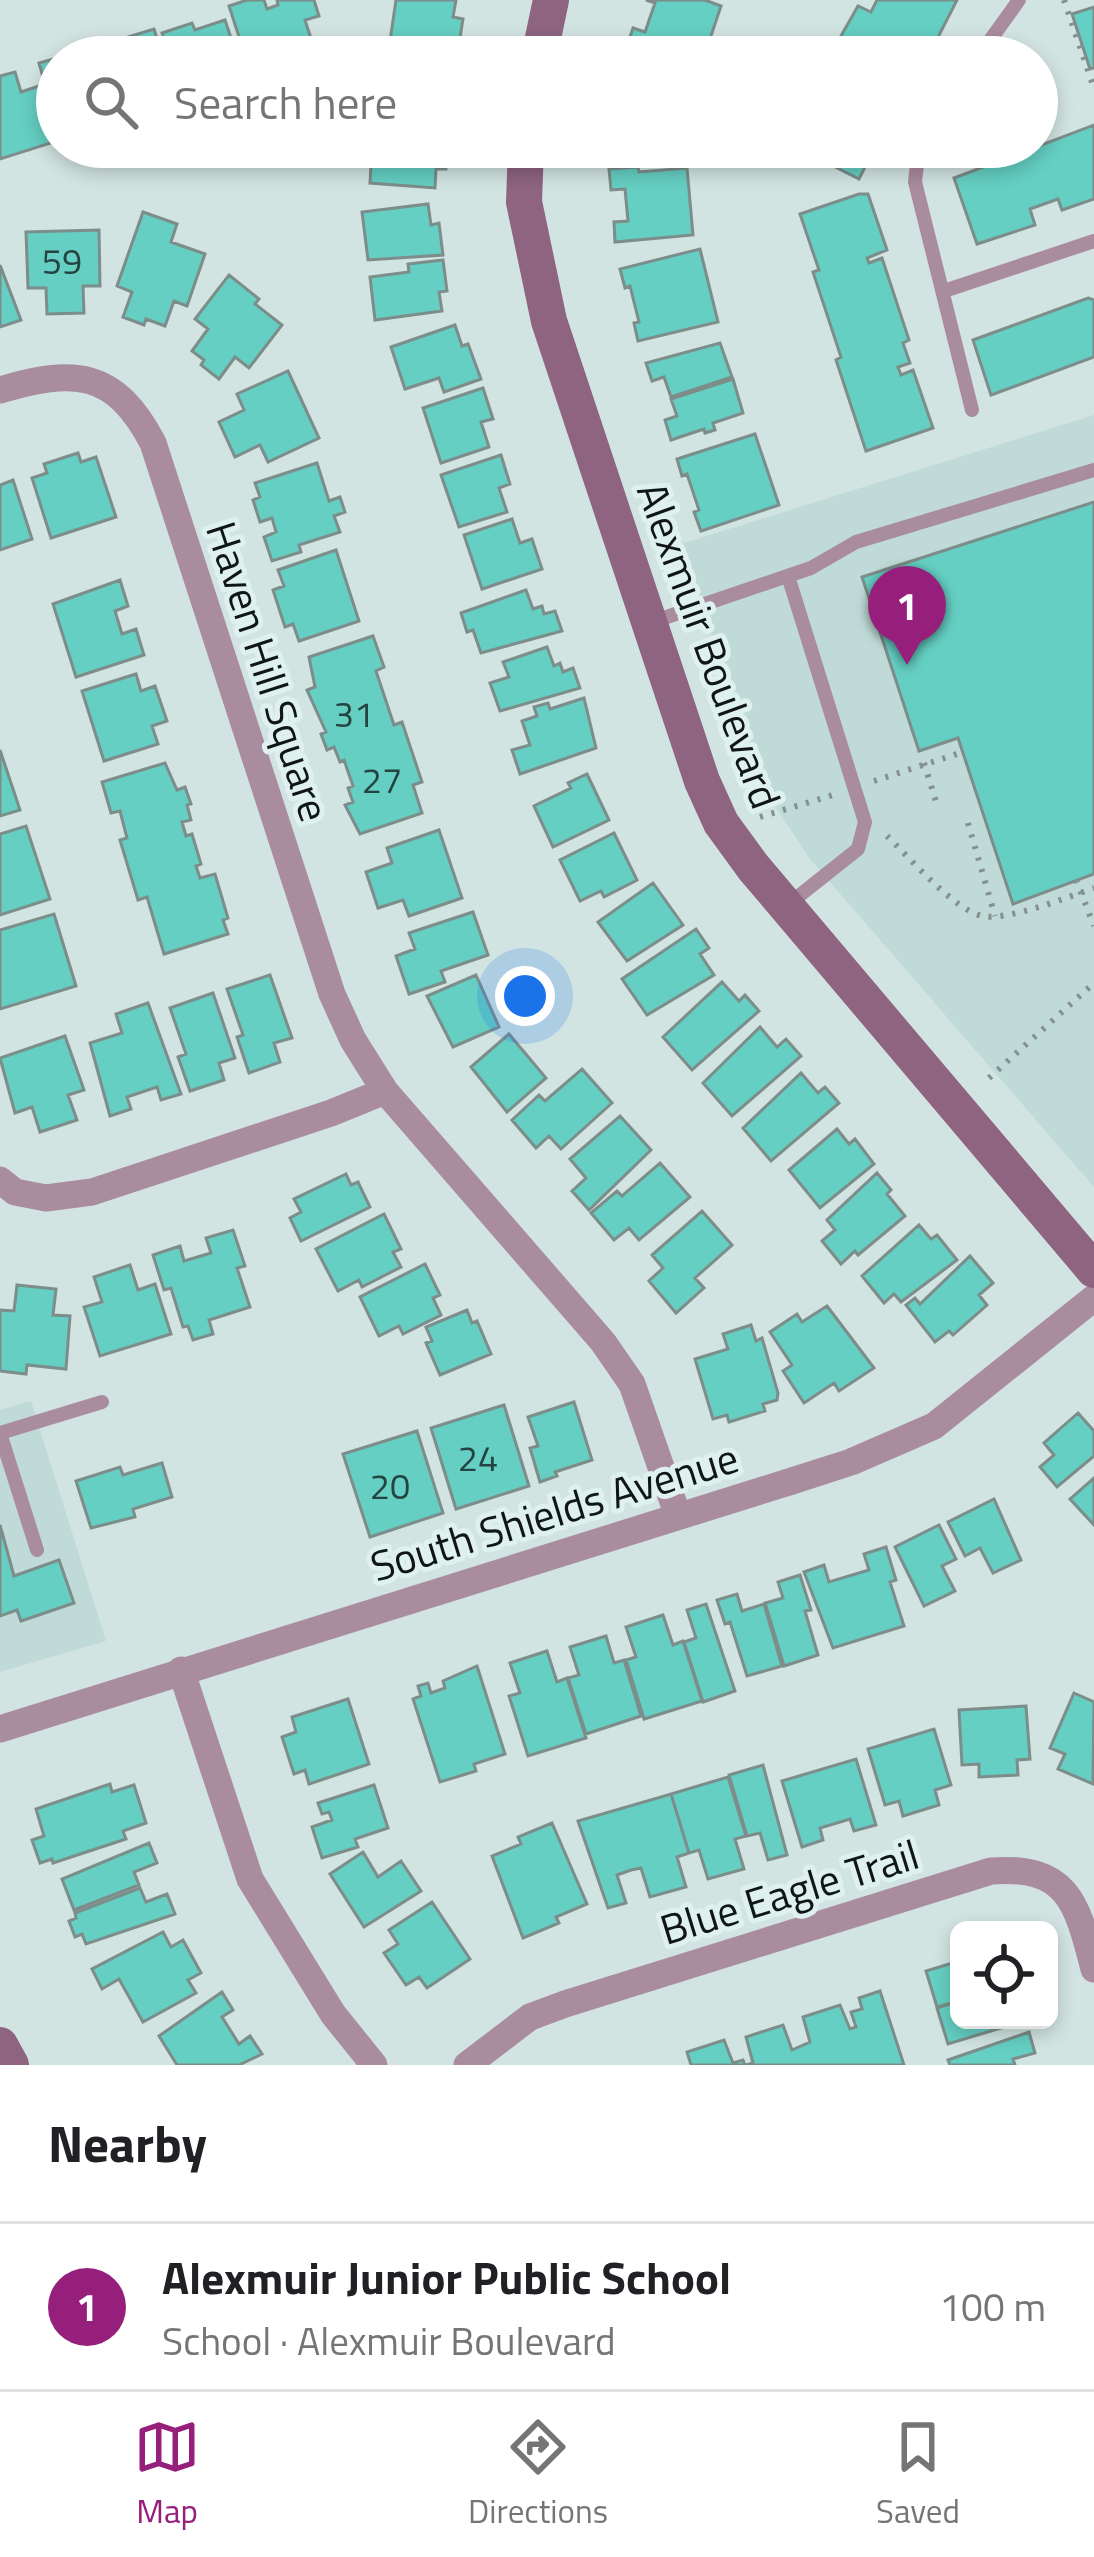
<!DOCTYPE html>
<meta charset="utf-8">
<style>
body{margin:0;font-family:"Titillium Web",sans-serif;background:#f2f2f2;color:#202124}
.controls{position:absolute;right:36px;bottom:36px;display:grid;overflow:hidden;border-radius:18px;box-shadow:0 6px 18px #0003}
.controls button{width:108px;height:108px;display:grid;place-items:center;padding:0;border:0;border-bottom:3px solid #e0e0e0;background:#fff;color:#202124;font:60px sans-serif}
.you{position:absolute;left:525px;top:996px;width:42px;height:42px;margin:-30px;border:9px solid #fff;border-radius:50%;background:#1a73e8;box-shadow:0 0 0 18px #1a73e833}
.badge{display:grid;place-items:center;width:78px;height:78px;border-radius:50%;background:#961f7b;color:#fff;font-size:39px;font-weight:700}
.pin{position:absolute;translate:-50% -99px;filter:drop-shadow(0 3px 6px #0008)}
.pin::after{content:'';position:absolute;top:63px;width:42px;height:36px;background:inherit;clip-path:polygon(0 0,100% 0,50% 100%)}
.list{margin:0;padding:0;list-style:none}
h2{display:flex;justify-content:space-between;align-items:center;height:156px;margin:0;padding:0 48px;font-size:51px}
h2 small{font-size:39px;font-weight:400;color:#757577}
.list li{display:grid;grid-template-columns:78px 1fr auto;gap:36px;align-items:center;box-sizing:border-box;height:168px;padding:0 48px;border-top:3px solid #e0e0e0}
.list b{display:block;font-size:45px;white-space:nowrap}
.list p{margin:0;font-size:39px;white-space:nowrap;color:#757577}
.list em{font-size:39px;font-style:normal;color:#757577}
.icon{flex:none;width:66px;height:66px;fill:none;stroke:currentColor;stroke-width:2;stroke-linecap:round;stroke-linejoin:round}
.map{position:relative;flex:none;width:1094px;height:2065px;overflow:hidden}
.search{position:absolute;background:#fff;box-shadow:0 6px 18px #0003;left:36px;right:36px;top:36px;height:132px;display:flex;align-items:center;gap:30px;box-sizing:border-box;padding:0 42px;border-radius:66px;color:#757577;font-size:45px}
.sheet{height:324px;background:#fff}
nav{display:flex;justify-content:space-around;align-items:center;box-sizing:border-box;height:168px;border-top:3px solid #e0e0e0;background:#fff;font-size:33px;color:#757577}
nav a{display:grid;justify-items:center;gap:6px}
nav .on{color:#961f7b}
.map>svg:first-child{display:block}
.built{fill:#c0dbd7}
.building{fill:#65cfc3;stroke:#7c8d8a;stroke-width:3}
.lines{fill:none;stroke-linecap:round;stroke-linejoin:round}
.path{stroke:#849190;stroke-width:6;stroke-dasharray:3 9;stroke-linecap:butt}
.lane{stroke:#aa8c9f;stroke-width:14}
.street{stroke:#aa8c9f;stroke-width:27}
.secondary{stroke:#8e6480;stroke-width:36}
.labels{text-anchor:middle;dominant-baseline:central;stroke-width:10;stroke-linejoin:round;paint-order:stroke}
.number-label{font-size:36px;fill:#254441}
.street-label{font-size:42px;fill:#101616;stroke:#dff1ef}
</style>
<div class="map">
<svg width="1094" height="2065" viewBox="0 0 1094 2065">
<rect width="100%" height="100%" fill="#d2e4e2"/>
<!-- built -->
<path class="built" d="M1094,415V1187L810,859L761,785L681,544Z
M31,1401L106,1641L0,1672V1410Z"/>
<!-- building -->
<path class="building" d="M247,0H264L267,9L278,5L277,0H314L319,16L305,20L317,57H251L246,41L241,43L229,6Z
M396,0H456L453,17L463,19L457,57L419,54L420,46L390,41Z
M646,0H705L721,6L704,57H651L626,49L633,28L645,32L655,3Z
M877,0H957L933,47L919,40L910,57H829L858,6L871,12Z
M1094,7V68L1090,69L1072,14Z
M225,20L236,53L233,57H170L162,33L192,23L195,30Z
M154,29L163,57H101L98,46Z
M57,58V141L0,159V76L15,72L21,92L45,84L39,63Z
M1094,125V199L1062,210L1058,199L1030,209L1035,225L977,244L954,178Z
M372,147H448L446,169H436L435,188L370,183Z
M796,147H875L859,179Z
M638,167L639,172L687,168L693,235L615,242L614,222L628,221L625,189L611,190L609,169Z
M859,194H868L887,250L867,258L869,263L882,258L909,340L903,343L910,363L898,367L901,375L913,370L933,428L866,451L836,360L841,357L813,272L819,270L800,214Z
M428,204L431,225L439,223L443,255L368,260L362,212Z
M143,212L177,224L171,242L205,254L187,306L174,301L165,326L146,319L144,325L123,317L132,292L117,286Z
M99,230L100,286H83L84,313L47,314L46,288H28L26,232Z
M700,249L718,322L638,341L634,323L639,322L630,286L625,288L620,269Z
M443,260L447,291L439,292L442,311L375,320L370,277L409,272L408,264Z
M0,265L21,320L0,327Z
M229,275L259,299L255,304L282,325L249,368L235,357L219,379L201,365L204,360L192,351L208,329L195,319Z
M1088,298L1094,300V357L991,395L973,340Z
M455,325L462,346L468,344L481,379L444,392L439,378L405,389L391,347Z
M720,343L732,377L671,397L664,377L652,381L646,363Z
M288,371L319,438L268,462L260,445L235,457L219,422L244,410L237,394Z
M733,379L743,413L713,423L715,430L705,433L704,429L671,440L665,420L677,416L671,399Z
M483,388L493,419L481,422L489,447L441,463L423,408Z
M755,434L779,505L701,531L694,512L699,510L687,474L682,476L677,459Z
M78,453L81,462L96,457L116,517L51,538L32,478L47,473L44,464Z
M501,455L510,484L499,488L507,512L459,527L441,475Z
M317,463L329,501L340,497L345,512L334,516L340,532L299,545L301,552L272,561L264,537L276,532L272,518L260,522L253,500L260,497L255,483Z
M13,480L32,539L0,550V485Z
M1094,502V874L1013,904L958,738L919,751L862,577Z
M512,519L520,543L532,539L542,569L482,589L464,535Z
M336,550L359,621L299,641L293,624L285,627L273,590L284,586L278,570Z
M120,580L128,606L115,611L122,634L136,629L144,655L76,677L53,604Z
M526,590L533,609L542,606L544,614L555,611L562,631L481,653L473,630L467,632L461,613Z
M373,636L384,667L376,671L394,725L402,722L422,782L413,785L422,813L360,834L345,805L353,802L348,788L353,786L344,760L340,762L334,747L327,750L321,734L326,732L307,690L315,687L309,657Z
M547,647L554,666L560,663L563,672L573,668L580,688L500,711L490,683L509,677L503,662Z
M136,674L141,691L155,686L167,721L152,726L158,744L104,761L82,691Z
M584,698L596,748L520,774L512,750L530,745L522,721L537,716L534,707L548,703L550,709Z
M0,750L20,810L0,816Z
M165,763L177,790L185,787L191,804L187,805L191,820L182,822L186,836L192,834L201,864L196,866L200,878L215,874L228,918L223,920L228,934L164,954L147,897L138,900L120,840L127,838L120,811L111,813L102,782Z
M587,774L609,820L553,847L534,806L571,788L568,783Z
M26,826L50,899L0,915V834Z
M439,830L462,898L409,916L403,900L378,908L366,872L392,863L387,848Z
M614,833L637,880L604,897L601,891L580,901L560,860Z
M653,883L683,925L627,961L598,922Z
M473,912L488,955L441,971L445,982L409,994L396,956L415,949L409,933Z
M54,914L76,986L0,1009V930Z
M696,929L709,948L700,954L714,975L647,1015L622,979Z
M270,975L292,1038L274,1043L280,1062L249,1073L237,1037L243,1035L227,989Z
M476,975L499,1027L453,1047L427,996Z
M722,982L739,1001L745,995L759,1011L692,1070L663,1037Z
M213,993L235,1058L219,1063L224,1080L190,1091L178,1057L186,1054L170,1008Z
M148,1003L181,1094L161,1100L157,1087L127,1097L131,1109L110,1116L90,1043L122,1033L116,1014Z
M760,1027L777,1047L786,1039L801,1056L732,1116L703,1083Z
M509,1034L546,1078L507,1112L471,1067Z
M65,1036L84,1090L68,1095L77,1120L40,1132L32,1107L15,1113L0,1058Z
M582,1069L612,1103L561,1149L549,1136L536,1148L512,1120L539,1095L545,1101Z
M801,1073L818,1093L825,1087L839,1103L771,1161L743,1128Z
M620,1116L651,1150L589,1210L572,1191L586,1178L570,1159Z
M837,1129L849,1144L855,1139L874,1164L820,1208L789,1170Z
M660,1163L690,1197L639,1240L629,1228L614,1240L591,1213L617,1191L622,1196Z
M877,1173L891,1190L887,1194L905,1216L858,1255L855,1251L841,1264L822,1241L835,1230L827,1220Z
M346,1174L351,1185L358,1182L370,1207L301,1241L290,1218L301,1212L294,1199Z
M702,1211L732,1245L695,1278L704,1288L676,1313L649,1281L663,1268L652,1255Z
M384,1214L401,1249L393,1252L401,1267L362,1287L359,1280L338,1291L316,1249Z
M919,1225L931,1239L937,1235L957,1260L901,1302L894,1294L884,1303L862,1276Z
M233,1230L245,1266L237,1268L250,1307L209,1320L213,1334L193,1340L188,1326L183,1327L171,1288L164,1290L153,1255L180,1246L184,1261L211,1253L206,1238Z
M970,1256L993,1283L979,1295L987,1305L953,1335L949,1331L935,1342L906,1305L915,1298L920,1304Z
M425,1264L440,1295L433,1298L441,1315L403,1334L399,1326L379,1336L360,1297Z
M130,1265L138,1290L155,1284L171,1334L100,1356L84,1307L102,1302L94,1277Z
M17,1285L56,1289L53,1315L70,1316L66,1369L27,1365L26,1374L0,1371V1310L14,1311Z
M827,1306L874,1368L839,1391L834,1383L804,1403L783,1371L792,1365L770,1332L797,1314L802,1322Z
M467,1310L472,1323L477,1321L491,1354L440,1375L426,1343L432,1341L426,1327Z
M751,1325L756,1341L762,1338L778,1393L777,1400L763,1404L765,1411L729,1422L727,1415L713,1419L695,1359L728,1349L723,1334Z
M574,1402L592,1460L555,1472L557,1476L540,1482L530,1448L538,1446L528,1417Z
M504,1405L529,1486L456,1509L431,1428Z
M1078,1413L1094,1431V1456L1057,1487L1040,1467L1054,1455L1044,1443Z
M417,1431L443,1513L370,1537L343,1454Z
M162,1463L172,1497L133,1509L135,1517L91,1528L76,1481L120,1467L123,1475Z
M1094,1478V1525L1070,1499Z
M994,1499L1021,1560L993,1573L980,1548L965,1556L948,1522Z
M0,1525L14,1576L59,1560L74,1603L21,1621L17,1610L0,1616Z
M939,1525L956,1559L942,1566L955,1591L924,1606L895,1547Z
M886,1547L896,1580L890,1582L904,1626L833,1648L804,1572L824,1565L829,1582L869,1570L864,1554Z
M800,1575L811,1610L805,1611L818,1655L784,1666L765,1603L783,1598L778,1582Z
M737,1594L742,1611L764,1604L782,1666L747,1676L730,1622L725,1624L717,1600Z
M706,1604L735,1691L703,1702L684,1642L696,1638L687,1610Z
M663,1615L673,1645L683,1641L702,1701L644,1719L626,1660L636,1657L626,1627Z
M606,1636L614,1663L624,1660L641,1716L586,1734L568,1678L579,1675L570,1647Z
M547,1651L557,1682L567,1678L586,1738L528,1756L509,1696L520,1693L510,1663Z
M477,1666L505,1754L474,1764L476,1771L440,1782L413,1699L421,1696L418,1686L428,1683L431,1693L445,1688L443,1681Z
M1074,1693L1094,1702L1093,1784L1058,1769L1065,1754L1050,1748Z
M348,1699L369,1764L309,1784L305,1770L294,1774L282,1737L296,1732L292,1717Z
M1026,1706L1030,1759L1017,1760L1018,1775L979,1777V1764L962,1765L959,1710Z
M934,1729L951,1785L935,1790L939,1805L903,1816L899,1801L885,1805L868,1749Z
M856,1759L876,1825L854,1831L850,1819L820,1828L823,1840L802,1847L782,1781Z
M763,1765L787,1855L768,1860L760,1833L747,1836L729,1775Z
M728,1777L746,1836L735,1839L744,1869L708,1879L699,1850L689,1853L671,1794Z
M110,1784L112,1792L134,1785L146,1823L123,1831L126,1839L53,1863L52,1859L40,1863L32,1840L44,1836L36,1809Z
M374,1785L388,1828L355,1839L358,1847L322,1858L312,1827L332,1820L329,1812L322,1814L318,1803Z
M671,1794L689,1853L677,1857L686,1887L650,1897L641,1868L631,1870L617,1875L626,1903L608,1908L578,1821Z
M552,1823L587,1904L556,1917L559,1923L523,1938L492,1856L521,1844L518,1837Z
M149,1843L157,1863L134,1872L139,1885L74,1910L62,1879Z
M363,1852L378,1877L401,1861L421,1891L364,1927L330,1874Z
M140,1888L146,1902L167,1894L175,1914L86,1944L82,1934L75,1937L69,1921L76,1918L75,1913Z
M432,1902L470,1959L427,1988L419,1977L406,1985L384,1953L398,1944L389,1930Z
M163,1932L171,1947L183,1940L201,1973L188,1980L196,1993L143,2022L119,1979L102,1989L92,1969Z
M959,1961V2001L937,2007L926,1971Z
M880,1991L904,2065H746L753,2063L746,2037L783,2025L792,2050L810,2042L803,2017L840,2005L850,2029L856,2027L851,2012L862,2009L859,1998Z
M222,1992L233,2010L222,2017L239,2044L250,2036L262,2054L239,2065H177L159,2036Z
M959,2001V2020L1024,2021L948,2044L937,2008Z
M1029,2032L1035,2053L1013,2059L1015,2065H950L948,2060Z
M724,2040L733,2063L743,2060L745,2065H691L687,2052Z"/>
<g class="lines">
<!-- path -->
<path class="path" d="M1064,0L1094,88
M924,763L938,808
M874,781L963,752
M760,817L833,795
M968,823L995,916
M887,836C909,857 953,909 982,916C1008,921 1068,897 1094,888
M1076,880L1094,926
M989,1078L1094,983"/>
<!-- lane -->
<path class="lane" d="M978,57L1019,0
M919,147L915,182L972,410
M944,291L1094,241
M788,576L865,822L858,849L790,903
M652,622L811,568L856,542L1094,470
M37,1550L0,1433L102,1402"/>
<!-- street -->
<path class="street" d="M0,390C74,368 115,370 153,443L332,994L353,1040L385,1091L603,1342L632,1384L678,1516
M0,1180L15,1192L46,1198L92,1192L331,1113L385,1091
M181,1670L250,1879L333,2014L374,2065
M0,1729L792,1481L851,1462L934,1426L1094,1298
M467,2065L530,2017L565,2004L991,1871C1069,1865 1077,1904 1094,1969"/>
<!-- secondary -->
<path class="secondary" d="M539,57L551,0
M526,147L524,202L549,321L702,781L721,823L753,867L1094,1270
M0,2045L11,2065"/>
</g>
<g class="labels">
<!-- number labels -->
<g class="number-label">
<text x="62" y="260">59</text>
<text x="354" y="713">31</text>
<text x="382" y="779">27</text>
<text x="478" y="1457">24</text>
<text x="390" y="1485">20</text>
</g>
<!-- street labels -->
<g class="street-label">
<text transform="translate(710 645) rotate(70)">Alexmuir Boulevard</text>
<text transform="translate(269 671) rotate(72)">Haven Hill Square</text>
<text transform="translate(554 1511) rotate(-17)">South Shields Avenue</text>
<text transform="translate(789 1891) rotate(-17)">Blue Eagle Trail</text>
</g>
</g>
</svg>
<div class="controls">
<button><svg class="icon" aria-label="locate" viewBox="0 0 24 24"><circle cx="12" cy="12" r="6"/><path d="M12 2v4M12 18v4M2 12h4M18 12h4"/></svg></button>
</div>
<div class="you"></div>
<div class="pin badge" style="left:907px;top:665px">1</div>
<div class="search"><svg class="icon" aria-label="search" viewBox="0 0 24 24"><circle cx="10" cy="10" r="6"/><path d="M15 15l6 6"/></svg>Search here</div>
</div>
<section class="sheet">
<h2>Nearby<small></small></h2>
<ul class="list">
<li><span class="badge">1</span><div><b>Alexmuir Junior Public School</b><p>School · Alexmuir Boulevard</p></div><em>100 m</em></li>
</ul>
</section>
<nav>
<a class="on"><svg class="icon" aria-label="map" viewBox="0 0 24 24"><path d="M3 6l6-2 6 2 6-2v14l-6 2-6-2-6 2zM9 4v14M15 6v14"/></svg>Map</a>
<a><svg class="icon" aria-label="directions" viewBox="0 0 24 24"><path d="M12 3l9 9-9 9-9-9zM9 14v-3h6M13 9l2 2-2 2"/></svg>Directions</a>
<a><svg class="icon" aria-label="saved" viewBox="0 0 24 24"><path d="M7 4h10v16l-5-4-5 4z"/></svg>Saved</a>
</nav>
